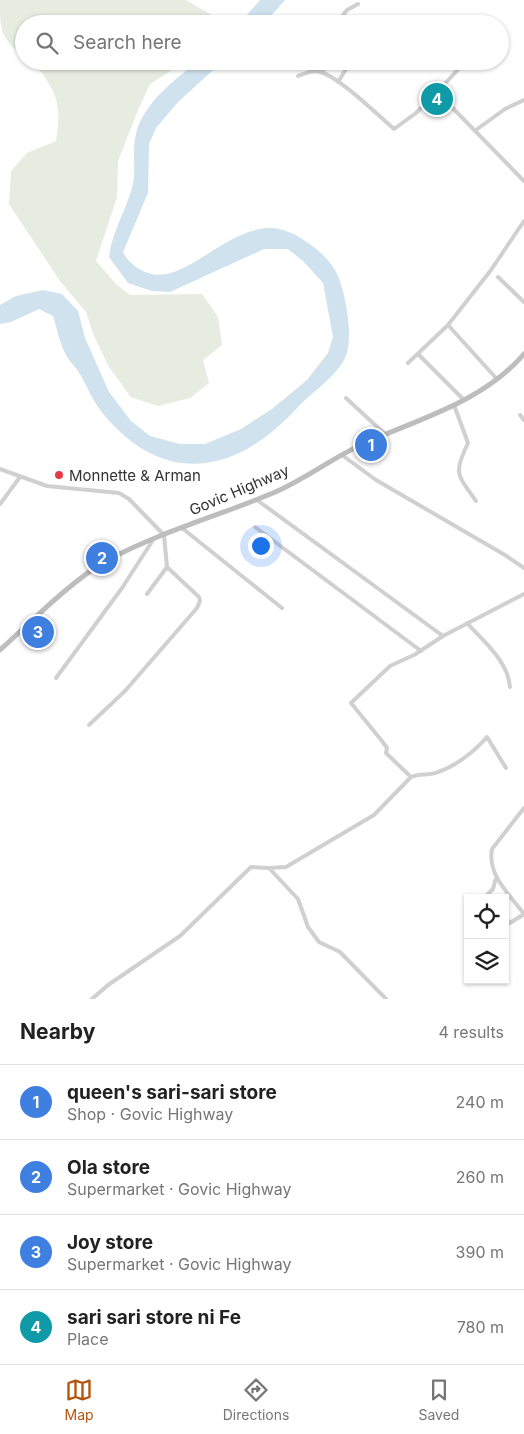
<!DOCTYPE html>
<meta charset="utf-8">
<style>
body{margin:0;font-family:Inter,sans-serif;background:#f6f6f6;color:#222}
.controls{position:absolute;right:15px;bottom:15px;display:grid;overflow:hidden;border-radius:0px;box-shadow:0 1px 4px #0004}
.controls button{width:45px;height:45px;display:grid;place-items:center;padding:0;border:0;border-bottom:1px solid #e0e0e0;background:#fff;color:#222;font:25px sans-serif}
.you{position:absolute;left:260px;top:545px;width:18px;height:18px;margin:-12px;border:4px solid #fff;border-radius:50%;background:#1a73e8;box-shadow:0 0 0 8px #1a73e833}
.badge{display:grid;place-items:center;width:32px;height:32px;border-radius:50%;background:#b45309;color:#fff;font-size:16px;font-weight:700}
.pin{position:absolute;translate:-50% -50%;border:2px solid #fff;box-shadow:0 1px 5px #0006}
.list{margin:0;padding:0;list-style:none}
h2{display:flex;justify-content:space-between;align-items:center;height:65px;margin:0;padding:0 20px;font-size:21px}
h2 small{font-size:16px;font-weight:400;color:#767676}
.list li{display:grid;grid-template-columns:32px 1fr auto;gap:15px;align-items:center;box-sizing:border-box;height:75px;padding:0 20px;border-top:1px solid #e0e0e0}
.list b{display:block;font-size:19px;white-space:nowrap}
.list p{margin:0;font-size:16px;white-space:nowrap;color:#767676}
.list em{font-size:16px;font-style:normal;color:#767676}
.icon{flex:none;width:28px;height:28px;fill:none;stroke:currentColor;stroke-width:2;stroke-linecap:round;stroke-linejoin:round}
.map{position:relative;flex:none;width:524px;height:999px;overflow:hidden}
.search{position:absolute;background:#fff;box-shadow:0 1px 4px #0004;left:15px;right:15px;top:15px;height:55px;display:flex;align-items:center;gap:12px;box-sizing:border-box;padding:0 18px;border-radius:28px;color:#767676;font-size:19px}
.sheet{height:365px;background:#fff}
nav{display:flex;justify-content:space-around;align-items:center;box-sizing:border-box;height:70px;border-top:1px solid #e0e0e0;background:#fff;font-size:14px;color:#767676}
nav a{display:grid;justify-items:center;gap:2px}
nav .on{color:#b45309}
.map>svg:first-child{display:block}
.green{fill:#e6ecdf}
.water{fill:#cfe2ee}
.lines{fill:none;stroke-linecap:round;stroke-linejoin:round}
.minor{stroke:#d0d0d0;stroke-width:4}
.secondary{stroke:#bdbdbd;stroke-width:5}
.poi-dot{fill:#e63946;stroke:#fff;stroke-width:2}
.labels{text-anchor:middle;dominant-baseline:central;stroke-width:5;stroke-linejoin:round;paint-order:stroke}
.poi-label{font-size:15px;fill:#333;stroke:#fff;text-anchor:start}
.street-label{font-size:15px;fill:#333;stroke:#fff}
</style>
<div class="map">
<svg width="524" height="999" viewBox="0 0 524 999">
<rect width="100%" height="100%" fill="#fff"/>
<!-- green -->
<path class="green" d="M0,0H186L227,24H24V56C0,39 0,29 0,0Z
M33,61H186L150,84L138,110L118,161L117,197L96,261L116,284L130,295L202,294L218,317L222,345L203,360L209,383L190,398L158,406L131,397L109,367L94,336L86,312L60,281L9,204L11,171L27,153L56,141C62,101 57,93 33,61Z"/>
<!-- water -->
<path class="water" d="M260,0H285L264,24H239Z
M198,61H223L179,101L156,128L149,144L148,193L123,252C130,267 150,278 167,274C198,267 234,228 270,228C282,228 296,234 305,241C318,249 332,262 338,276C346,296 354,338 345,358C335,378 313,391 298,407C239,472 167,489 105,416C94,404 88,388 80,374C76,367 68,360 65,353C59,341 57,328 53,316L39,309L11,322L0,324V305L16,296L43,290L62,294L78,311L85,338L109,392L131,421L150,436L180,444H205L241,429L272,409L307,380L328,353L333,337L323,283L304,262L288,249H264L170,292L152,291L128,283L109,257C112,231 127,209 133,184C136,168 132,150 136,134C143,103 175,80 198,61Z"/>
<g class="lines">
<!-- minor -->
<path class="minor" d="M336,24L347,10L358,4
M311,71L314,61
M322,72L329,61
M298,76C306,73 312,70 320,72C338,76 379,116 394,129L416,113L437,92L524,181
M338,82L351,61
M437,92L466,61
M476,130L505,109L524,100
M498,277L524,302
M448,325L496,378
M418,354L464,400
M408,363L448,325L491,270L524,221
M346,398L386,435
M454,405L468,443C453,474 457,474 476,501
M520,415L524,420
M342,455L376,480L505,555L524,568
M0,469L47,486L119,493L129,499L164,535L167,567L147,594
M257,500L443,636L524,594
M0,504L20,477
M255,527L421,651
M182,528L282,608
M467,623C484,642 508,661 510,687
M443,636L414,655L390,666L351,703L382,741L387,748L386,753L411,777C420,773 430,776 438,772C456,766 475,751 487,737L506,768
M56,678L122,588L153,540
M89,725L125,691L197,608L200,601L199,597L167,567
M524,808L492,849C487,875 510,895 524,914
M269,868L286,867L374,815L411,777
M487,898L486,896L493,889L496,878
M505,918L510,923L524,914
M92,999L108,985L180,936L251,867L269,868L298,899L308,927L319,942L340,952L386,999"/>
<!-- secondary -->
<path class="secondary" d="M0,650C31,622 73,579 108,560C160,532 218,516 273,493C304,480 332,458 363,444C418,419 483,402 524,354"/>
</g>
<!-- markers -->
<circle class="poi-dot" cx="59" cy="475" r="5"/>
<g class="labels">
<!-- poi labels -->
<g class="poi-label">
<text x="69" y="475">Monnette &amp; Arman</text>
</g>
<!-- street labels -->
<g class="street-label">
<text transform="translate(239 490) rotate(-23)">Govic Highway</text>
</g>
</g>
</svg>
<div class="controls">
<button><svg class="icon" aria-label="locate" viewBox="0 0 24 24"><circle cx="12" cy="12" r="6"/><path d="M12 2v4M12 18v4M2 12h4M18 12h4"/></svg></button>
<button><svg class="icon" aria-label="layers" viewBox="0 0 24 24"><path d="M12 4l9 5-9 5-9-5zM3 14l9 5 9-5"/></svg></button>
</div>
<div class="you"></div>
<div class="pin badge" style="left:371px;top:445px;background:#3f7fe0">1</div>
<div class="pin badge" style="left:102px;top:558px;background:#3f7fe0">2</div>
<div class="pin badge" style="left:38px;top:632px;background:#3f7fe0">3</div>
<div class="pin badge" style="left:437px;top:99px;background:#0f9aa8">4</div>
<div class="search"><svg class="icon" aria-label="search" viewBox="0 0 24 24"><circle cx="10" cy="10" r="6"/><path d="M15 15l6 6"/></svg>Search here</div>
</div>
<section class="sheet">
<h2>Nearby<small>4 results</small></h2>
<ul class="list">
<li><span class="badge" style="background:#3f7fe0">1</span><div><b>queen's sari-sari store</b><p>Shop · Govic Highway</p></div><em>240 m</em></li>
<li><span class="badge" style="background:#3f7fe0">2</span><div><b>Ola store</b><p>Supermarket · Govic Highway</p></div><em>260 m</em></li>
<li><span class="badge" style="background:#3f7fe0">3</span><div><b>Joy store</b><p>Supermarket · Govic Highway</p></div><em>390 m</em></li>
<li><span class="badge" style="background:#0f9aa8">4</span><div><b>sari sari store ni Fe</b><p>Place</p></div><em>780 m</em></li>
</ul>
</section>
<nav>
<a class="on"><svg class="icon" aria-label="map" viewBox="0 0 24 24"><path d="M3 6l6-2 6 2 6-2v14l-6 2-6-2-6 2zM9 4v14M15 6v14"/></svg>Map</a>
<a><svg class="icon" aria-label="directions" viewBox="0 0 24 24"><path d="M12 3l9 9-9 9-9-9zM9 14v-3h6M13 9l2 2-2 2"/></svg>Directions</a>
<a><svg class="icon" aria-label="saved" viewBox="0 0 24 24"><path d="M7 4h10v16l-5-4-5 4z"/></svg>Saved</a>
</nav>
